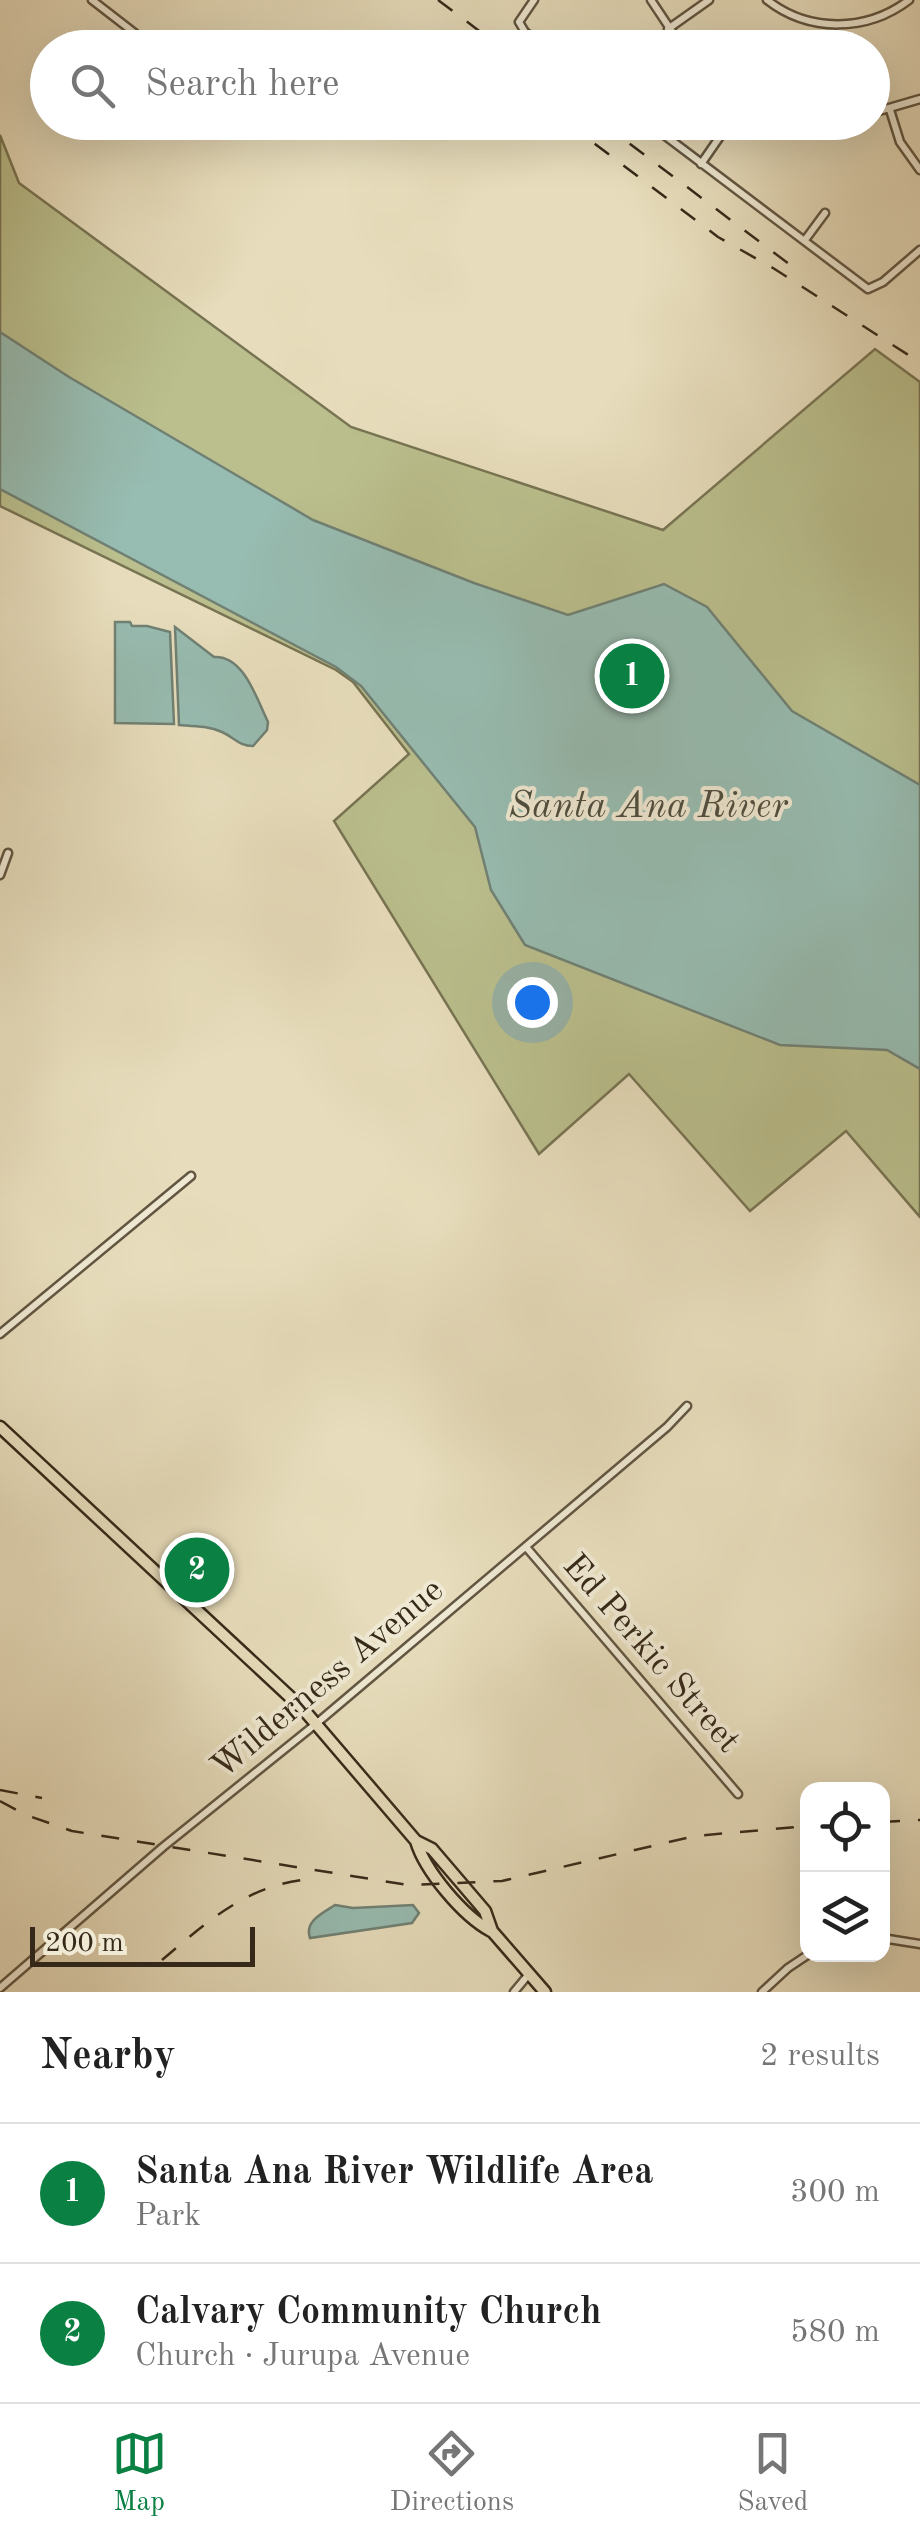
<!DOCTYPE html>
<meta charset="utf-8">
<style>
body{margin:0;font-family:"Old Standard TT",serif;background:#f2f2f2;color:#222}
.controls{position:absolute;right:30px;bottom:30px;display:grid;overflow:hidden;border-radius:20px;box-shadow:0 10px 40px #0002}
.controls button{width:90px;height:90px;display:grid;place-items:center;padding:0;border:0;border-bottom:2px solid #e0e0e0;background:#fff;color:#222;font:50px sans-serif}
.scale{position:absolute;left:30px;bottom:25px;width:225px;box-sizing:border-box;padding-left:10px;border:5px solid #362919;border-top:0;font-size:28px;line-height:35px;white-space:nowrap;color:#362919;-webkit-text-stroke:8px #efe9d3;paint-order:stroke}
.you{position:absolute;left:532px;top:1002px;width:35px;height:35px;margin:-25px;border:8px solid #fff;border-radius:50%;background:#1a73e8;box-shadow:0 0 0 15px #1a73e833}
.badge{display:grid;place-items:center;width:65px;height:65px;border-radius:50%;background:#0b8043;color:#fff;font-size:32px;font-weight:700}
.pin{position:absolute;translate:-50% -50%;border:5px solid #fff;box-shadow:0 2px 10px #0006}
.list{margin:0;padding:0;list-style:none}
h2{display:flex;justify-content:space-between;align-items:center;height:130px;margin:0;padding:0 40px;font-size:42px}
h2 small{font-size:32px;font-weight:400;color:#767676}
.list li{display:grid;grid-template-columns:65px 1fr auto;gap:30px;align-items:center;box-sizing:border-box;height:140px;padding:0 40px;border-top:2px solid #e0e0e0}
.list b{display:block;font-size:38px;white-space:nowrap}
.list p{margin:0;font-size:32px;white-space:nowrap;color:#767676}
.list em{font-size:32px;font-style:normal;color:#767676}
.icon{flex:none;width:55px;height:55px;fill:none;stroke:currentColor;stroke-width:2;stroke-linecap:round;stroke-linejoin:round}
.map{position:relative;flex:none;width:920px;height:1992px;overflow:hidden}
.search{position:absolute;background:#fff;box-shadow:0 10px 40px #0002;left:30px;right:30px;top:30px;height:110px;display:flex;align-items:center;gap:25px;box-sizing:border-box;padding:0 35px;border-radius:55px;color:#767676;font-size:38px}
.sheet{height:410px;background:#fff}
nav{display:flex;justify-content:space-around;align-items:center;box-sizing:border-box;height:140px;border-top:2px solid #e0e0e0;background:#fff;font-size:28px;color:#767676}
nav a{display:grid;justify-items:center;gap:5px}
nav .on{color:#0b8043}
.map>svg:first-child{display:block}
.green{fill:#babf8d;stroke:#787453;stroke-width:2.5}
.water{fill:#97bcb1;stroke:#708174;stroke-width:2.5}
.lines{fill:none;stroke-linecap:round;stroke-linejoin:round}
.street-casing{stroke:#625642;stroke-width:11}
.primary-casing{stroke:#362919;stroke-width:15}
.street{stroke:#efe9d3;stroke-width:6}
.primary{stroke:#e7ddbc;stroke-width:10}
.rail{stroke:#362919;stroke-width:2.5;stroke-dasharray:18 18;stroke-linecap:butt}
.labels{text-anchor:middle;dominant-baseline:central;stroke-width:8;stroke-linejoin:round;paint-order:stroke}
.street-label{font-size:35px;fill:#362919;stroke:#efe9d3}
.water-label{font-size:38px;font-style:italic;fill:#4e4e3f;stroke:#efe9d3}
</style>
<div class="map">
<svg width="920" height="1992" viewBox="0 0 920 1992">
<rect width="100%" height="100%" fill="#e7ddbc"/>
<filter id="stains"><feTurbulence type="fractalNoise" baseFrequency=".002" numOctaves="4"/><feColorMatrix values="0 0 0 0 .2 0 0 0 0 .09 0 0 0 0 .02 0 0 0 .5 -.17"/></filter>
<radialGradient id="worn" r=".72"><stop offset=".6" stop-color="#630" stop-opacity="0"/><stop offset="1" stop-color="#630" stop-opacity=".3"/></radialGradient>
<!-- green -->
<path class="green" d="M0,135L19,183L351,427L663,530L875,349L920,382V1217L846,1131L750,1211L629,1074L539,1154L334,821L409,754L353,682L336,670L0,506Z"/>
<!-- water -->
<path class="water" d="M0,332L69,377L313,520L474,583L568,615L664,584L707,607L792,711L920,785V1069L887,1050L780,1045L525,945L491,890L475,827L361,686L336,667L0,489Z
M115,622H130L132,626H147L170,632L174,724L115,723Z
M175,627L214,657C244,655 257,700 268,722L267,730L253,746C239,746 235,738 222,732C209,726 194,726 179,725Z
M335,1905L353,1908L413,1905L419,1913L412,1923L310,1938C304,1921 323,1913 335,1905Z"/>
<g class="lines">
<defs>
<path id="street" d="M92,0L154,48
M534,0L519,22L525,32L547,48
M651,0L683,48
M767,0C809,33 867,32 909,0
M668,29L709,0
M890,110L900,142L920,170
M872,113L920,99
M647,122L868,289L883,282L920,250
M701,164L730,122
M805,240L825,213
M0,875L8,853
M0,1334L191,1176
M526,1547L738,1794
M882,1938L920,1944
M0,1988L163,1847L317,1723L667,1427L687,1406
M514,1992L529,1974
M762,1992L788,1968L809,1954"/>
<path id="primary" d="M0,1427L304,1710L416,1841L432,1849L485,1911L492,1931L545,1992
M416,1841C425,1871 463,1916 491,1931"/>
</defs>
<!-- street casing -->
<use href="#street" class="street-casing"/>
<!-- primary casing -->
<use href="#primary" class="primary-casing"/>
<!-- street -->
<use href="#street" class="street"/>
<!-- primary -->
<use href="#primary" class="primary"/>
<!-- rail -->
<path class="rail" d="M438,0L502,48
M566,122L718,237L773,268L913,358
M601,122L789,264
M0,1790L42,1798
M0,1801L26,1815L72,1831L408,1885L502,1881L695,1836L808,1826
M882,1822L920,1820
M162,1960C208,1921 249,1883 313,1879"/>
</g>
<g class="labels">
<!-- street labels -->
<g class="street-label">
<text transform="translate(651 1654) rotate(49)">Ed Perkic Street</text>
<text transform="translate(328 1679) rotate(-40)">Wilderness Avenue</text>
</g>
<!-- water labels -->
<g class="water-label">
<text x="648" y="807">Santa Ana River</text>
</g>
</g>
<rect width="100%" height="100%" filter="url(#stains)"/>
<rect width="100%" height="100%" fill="url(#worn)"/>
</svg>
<div class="controls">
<button><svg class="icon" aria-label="locate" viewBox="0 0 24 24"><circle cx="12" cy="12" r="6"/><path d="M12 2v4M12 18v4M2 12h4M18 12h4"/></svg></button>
<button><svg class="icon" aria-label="layers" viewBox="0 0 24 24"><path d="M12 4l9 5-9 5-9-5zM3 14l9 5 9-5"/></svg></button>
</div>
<div class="scale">200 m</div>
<div class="you"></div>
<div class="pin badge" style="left:632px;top:676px">1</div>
<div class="pin badge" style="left:197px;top:1570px">2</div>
<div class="search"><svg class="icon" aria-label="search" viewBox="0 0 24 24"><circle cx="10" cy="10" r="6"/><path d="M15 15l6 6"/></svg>Search here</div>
</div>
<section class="sheet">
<h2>Nearby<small>2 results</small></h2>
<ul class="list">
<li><span class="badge">1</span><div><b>Santa Ana River Wildlife Area</b><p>Park</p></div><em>300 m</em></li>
<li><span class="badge">2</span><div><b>Calvary Community Church</b><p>Church · Jurupa Avenue</p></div><em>580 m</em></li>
</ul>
</section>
<nav>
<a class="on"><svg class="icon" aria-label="map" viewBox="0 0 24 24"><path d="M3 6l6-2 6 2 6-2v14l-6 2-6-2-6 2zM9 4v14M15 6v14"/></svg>Map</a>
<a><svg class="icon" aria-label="directions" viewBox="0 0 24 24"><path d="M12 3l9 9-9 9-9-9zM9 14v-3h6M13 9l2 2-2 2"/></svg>Directions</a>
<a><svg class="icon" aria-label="saved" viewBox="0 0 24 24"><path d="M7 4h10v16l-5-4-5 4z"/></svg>Saved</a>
</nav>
